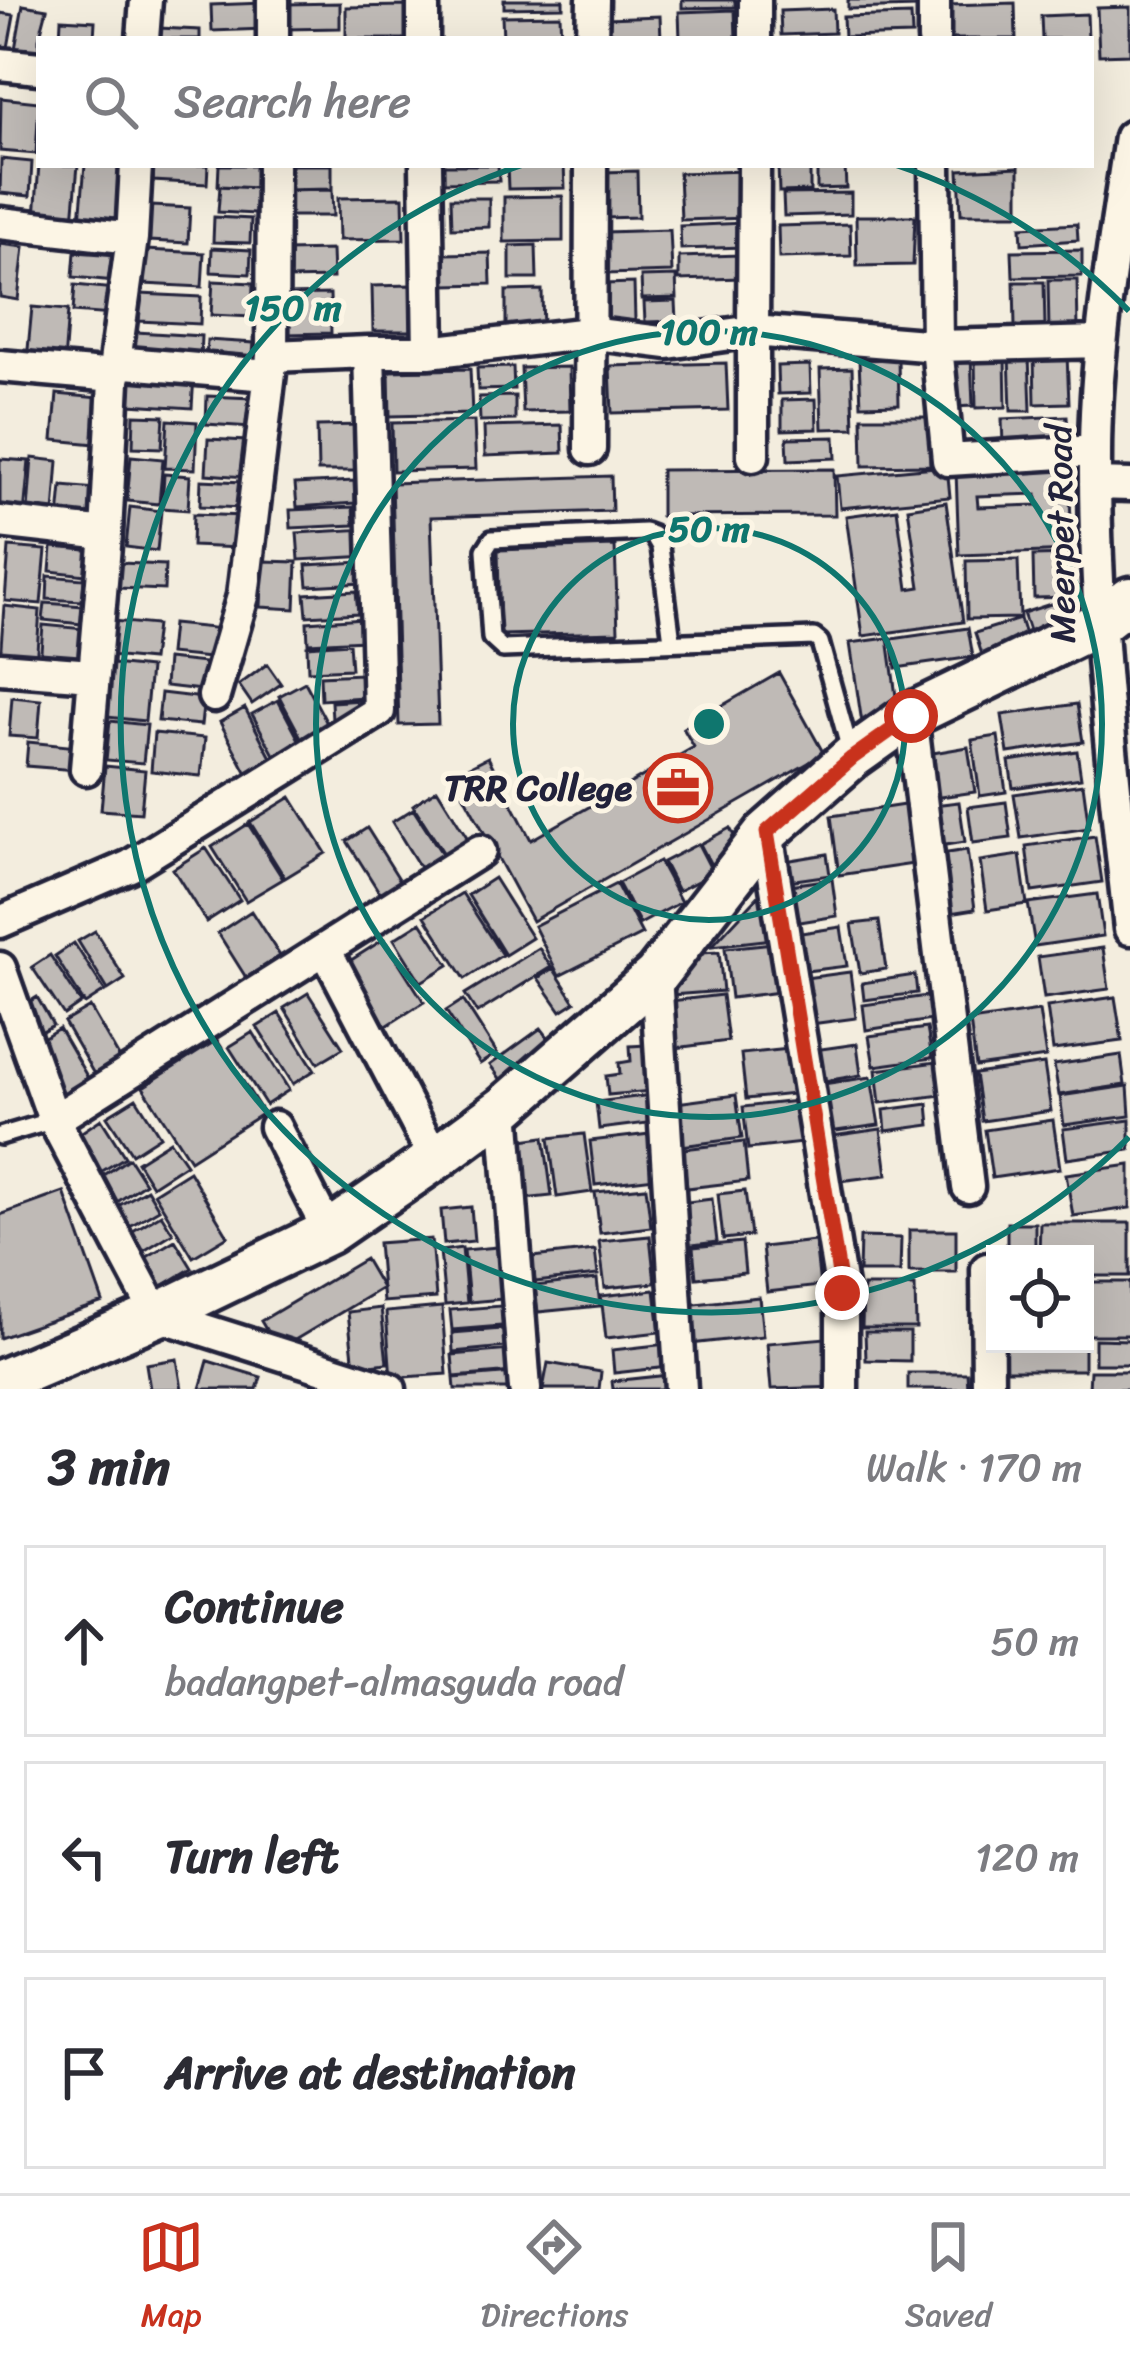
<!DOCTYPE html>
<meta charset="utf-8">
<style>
body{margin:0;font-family:Sriracha,sans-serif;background:#f7f7f7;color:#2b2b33}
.controls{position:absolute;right:36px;bottom:36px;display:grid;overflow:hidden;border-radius:0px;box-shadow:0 12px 48px #0002}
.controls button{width:108px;height:108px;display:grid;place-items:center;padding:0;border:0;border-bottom:3px solid #e1e1e2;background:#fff;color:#2b2b33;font:60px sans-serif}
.stop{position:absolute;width:36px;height:36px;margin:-27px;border:9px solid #c8321e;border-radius:50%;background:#fff}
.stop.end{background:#c8321e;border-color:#fff;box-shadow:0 3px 12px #0008}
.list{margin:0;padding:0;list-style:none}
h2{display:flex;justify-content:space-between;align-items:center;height:156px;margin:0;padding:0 48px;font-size:51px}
h2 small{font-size:39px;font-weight:400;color:#7c7c81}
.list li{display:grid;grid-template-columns:78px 1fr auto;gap:36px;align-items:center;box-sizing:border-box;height:192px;margin:0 24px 24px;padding:0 24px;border:3px solid #e1e1e2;border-radius:0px}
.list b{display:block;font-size:45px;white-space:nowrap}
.list p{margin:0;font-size:39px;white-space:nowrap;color:#7c7c81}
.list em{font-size:39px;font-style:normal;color:#7c7c81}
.icon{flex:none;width:66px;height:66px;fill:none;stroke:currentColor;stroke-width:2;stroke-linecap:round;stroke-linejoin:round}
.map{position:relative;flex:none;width:1130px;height:1389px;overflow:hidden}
.search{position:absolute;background:#fff;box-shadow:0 12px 48px #0002;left:36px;right:36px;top:36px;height:132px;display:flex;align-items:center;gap:30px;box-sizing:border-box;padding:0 42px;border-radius:0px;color:#7c7c81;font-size:45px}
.sheet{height:804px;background:#fff}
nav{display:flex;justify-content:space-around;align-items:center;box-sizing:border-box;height:168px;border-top:3px solid #e1e1e2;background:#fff;font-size:33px;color:#7c7c81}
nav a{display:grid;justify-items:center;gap:6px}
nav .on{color:#c8321e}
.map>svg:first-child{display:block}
.building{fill:#bfbab6;stroke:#22223b;stroke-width:3;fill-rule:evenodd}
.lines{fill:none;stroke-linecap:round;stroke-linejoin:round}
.lane-casing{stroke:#22223b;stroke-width:24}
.street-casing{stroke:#22223b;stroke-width:39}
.secondary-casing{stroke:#22223b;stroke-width:51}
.lane{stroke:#fcf5e5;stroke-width:15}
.street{stroke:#fcf5e5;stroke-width:30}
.secondary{stroke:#fcf5e5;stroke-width:42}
.route{stroke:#c8321e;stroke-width:15}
.ring{fill:none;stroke:#0f766e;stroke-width:6}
.labels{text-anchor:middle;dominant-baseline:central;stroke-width:10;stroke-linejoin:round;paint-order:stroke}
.street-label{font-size:36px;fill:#22223b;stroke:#fcf5e5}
.poi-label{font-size:36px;font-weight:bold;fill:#22223b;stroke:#fcf5e5;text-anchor:end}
.centre{fill:#0f766e;stroke:#fcf5e5;stroke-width:6}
.ring-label{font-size:36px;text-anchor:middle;font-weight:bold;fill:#0f766e;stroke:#fcf5e5;stroke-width:10;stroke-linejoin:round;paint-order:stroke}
</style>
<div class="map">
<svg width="1130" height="1389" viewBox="0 0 1130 1389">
<rect width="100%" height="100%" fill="#f3edde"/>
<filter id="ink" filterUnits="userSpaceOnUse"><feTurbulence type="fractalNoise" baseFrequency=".00833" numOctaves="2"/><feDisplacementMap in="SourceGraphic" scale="24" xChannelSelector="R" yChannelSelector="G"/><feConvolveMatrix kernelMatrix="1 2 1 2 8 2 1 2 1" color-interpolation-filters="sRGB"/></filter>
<g filter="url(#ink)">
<!-- building -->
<path class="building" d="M504,0H563V7L504,8Z
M682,0H735V7L682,8Z
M848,0H917V7L848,9Z
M264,3L265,29L212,31L211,5Z
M340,3V28L286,29V4Z
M1015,3L1016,39H950L948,5Z
M23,5L47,9L39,39V57L13,60Z
M406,6L407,39H346V7Z
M1130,7V54L1099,55L1097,8Z
M833,9L834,33L781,35L780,11Z
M735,10L736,39H680L679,12Z
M0,13L14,15L7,53L0,52Z
M1087,14L1088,39H1042L1041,16Z
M560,15L561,39H503L502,16Z
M911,15L912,35L844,37L843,17Z
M660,16L661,39H607V18Z
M61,19L95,21L94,39H60Z
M158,28L200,30V39H157Z
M1,98L39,102L36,154L0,151Z
M1,159L32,162L30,196L0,193Z
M39,165H78L73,221L35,217Z
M85,165L125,167L120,223L80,220Z
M154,165H208L207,184L153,181Z
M219,165H256L255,188L218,186Z
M281,165H332V189L281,190Z
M438,165H498L499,181L439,182Z
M507,165H564L565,188L508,189Z
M778,165H810V191L779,192Z
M845,166L846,188L817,189V167Z
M1019,167V214H961L959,170Z
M637,171L638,217L604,218L603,172Z
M747,171L749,218L681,220L679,173Z
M220,186L256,188L255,214L218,212Z
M332,190L333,216H286L285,191Z
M851,193V214L784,216L783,194Z
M563,196V241L504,242V197Z
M403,197L404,239L339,240L338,198Z
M451,198H489V227L452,228Z
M151,206L190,208L188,243L149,241Z
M856,216H915L913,265L857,266Z
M214,217L251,219L250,243L213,242Z
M744,223L745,247L681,249L680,226Z
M850,224L851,256L779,258L778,226Z
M1077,224L1078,240L1022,244L1021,227Z
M670,230L672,272L606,274L605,232Z
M0,244L24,247L18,300L0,297Z
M536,245L537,279H510V246Z
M212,248L251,250L250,274L211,272Z
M145,250L204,253L202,287L144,284Z
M332,250L333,278L287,279L286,251Z
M1082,250V276L1013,277L1012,251Z
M75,252L117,255L115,281L73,277Z
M490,253L491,284L444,285V254Z
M740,255L741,278L679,280V257Z
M676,276L677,298L642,299L641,277Z
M1048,280H1077L1078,330L1049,331Z
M213,281L253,283L252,317L211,315Z
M1014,282H1044L1045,327H1015Z
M634,283L635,321L605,322L604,284Z
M75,285L115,289L113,315L73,312Z
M411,285L412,331H373L372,286Z
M542,290L543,335L506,336V291Z
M140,294L201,297L200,324L139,321Z
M330,294L331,333L285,334L284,295Z
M676,301L677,321L645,322L644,302Z
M32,307L68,310L64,363L27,360Z
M136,332L201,336L200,358L134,355Z
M207,340L254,343L252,364L206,362Z
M1009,355H1029L1031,411H1011Z
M1067,355L1069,403L1035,404L1034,356Z
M952,356H971L973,406L954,407Z
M1005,358L1006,407L976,408L975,359Z
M898,359L899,404L861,405L859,360Z
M726,363L728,410L612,413L610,366Z
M810,365L811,393L778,394L777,366Z
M513,367L514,389L478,390L477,368Z
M569,367L570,411L523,412L521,368Z
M852,368L854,428L822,429L820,369Z
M470,369L472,414L390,416L389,371Z
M132,372L194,375L192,408L130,404Z
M57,394L99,398L96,444L53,440Z
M207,396L253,398L252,427L206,424Z
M515,396V420L480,421L479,397Z
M816,399L817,429L782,430V400Z
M134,415L164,416L162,448L133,447Z
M1067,416L1068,442L1003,445L1002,419Z
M862,417H929L930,465L863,466Z
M168,420L197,422L195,469L165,468Z
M474,421L476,469L393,471L392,423Z
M362,425L363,471H318L317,426Z
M562,425L563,453L485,456L484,427Z
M835,437L836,458L788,460L787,438Z
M208,439L247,441L245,477L206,474Z
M131,456L163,459L159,504L127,501Z
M32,458L58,461L54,513L28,510Z
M0,459L29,461L24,514L0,512Z
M947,466L950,497L840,508L837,476Z
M1069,468L1072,551L959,555L956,471ZM1037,494V505L978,507L977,496Z
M834,469L835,515L661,516V470Z
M164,474L190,476L188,510L162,508Z
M611,476L612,511L431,517L438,724L399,725L392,483Z
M201,480L243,482L242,508L200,506Z
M354,481L355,503L297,507L295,484Z
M62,486L98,489L96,522L59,518Z
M946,502L963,622L863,636L846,516L897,509L908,589L920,587L908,508Z
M130,507L161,511L157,551L126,547Z
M353,507L354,525L291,528L290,510Z
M193,514L243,516L241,548L192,546Z
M367,529L369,556L299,560L297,533Z
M615,546L618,632L500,635L498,550Z
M9,547L46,550L41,604L5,601Z
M52,547L88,550L86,575L50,571Z
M1072,555L1073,597L1034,598L1033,556Z
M1018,560L1020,618L967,619L966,561Z
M263,561L297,562L295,609L261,607Z
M362,562L363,583L308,586L306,565Z
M120,563L165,565L164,590L118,588Z
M48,576L84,579L82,601L47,599Z
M356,591L358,613L307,616L305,594Z
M1063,600L1072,627L1032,640L1023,613Z
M45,603L84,606L82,624L43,620Z
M4,606L40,610L36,664L0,660Z
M363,618L364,640L308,643L307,622Z
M1020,619L1030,651L985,664L975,633Z
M112,621L156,625L152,660L108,656Z
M172,624L223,629L220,659L169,654Z
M43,625L85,629L82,668L40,664Z
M968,628L973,657L896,668L892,639Z
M888,638L899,718L862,723L850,643Z
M349,643L351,669L308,671L307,646Z
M167,659L214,664L211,691L165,686Z
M112,664L150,668L145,721L107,717Z
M267,664L281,684L252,704L239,685Z
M779,673L824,754L532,921L453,775L488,757L531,840L694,747L683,728Z
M361,674L363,697L321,700L320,676Z
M305,682L329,727L303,741L279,696Z
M161,693L204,698L201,725L158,721Z
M12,697L41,700L38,738L9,736Z
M278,700L304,749L278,762L252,714Z
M363,700L364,718L332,720L331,702Z
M1077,704L1083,742L1008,753L1002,715Z
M245,708L276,767L251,781L220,722Z
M110,721L147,725L143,763L106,760Z
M154,733L205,738L201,776L151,771Z
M998,736L1006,792L980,796L972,740Z
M28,742L78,747L76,770L26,766Z
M968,747L975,792L933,798L927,754Z
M1077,751L1081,778L1013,788L1009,761Z
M105,766L145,770L141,813L101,810Z
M1083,784L1089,828L1021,838L1014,794Z
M437,789L470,842L446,857L413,805Z
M291,797L326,853L285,878L250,822Z
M959,802L965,842L939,846L933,805Z
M1006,802L1011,838L973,843L968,807Z
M911,804L920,863L839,875L831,816Z
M413,809L446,860L424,874L392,822Z
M248,824L283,879L246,901L212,847Z
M367,828L401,882L381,895L347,841Z
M730,828L741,849L711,865L700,844Z
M1095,836L1102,882L1032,892L1026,846Z
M698,844L713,873L678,891L663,862Z
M206,848L240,900L206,922L173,869Z
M967,850L975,909L950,913L941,854Z
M827,854L830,875L788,881L785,861Z
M1020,855L1027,904L987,910L980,861Z
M659,861L681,902L640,924L618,883Z
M494,878L532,938L505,955L468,895Z
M832,879L837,916L794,923L789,885Z
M616,884L642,934L559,976L534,926Z
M767,887L773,939L712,946Z
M462,893L502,955L465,979L425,916Z
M1097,894L1103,936L1035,946L1028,903Z
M251,911L286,965L252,987L218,933Z
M879,921L886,969L860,973L852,924Z
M421,922L449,965L421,982L394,939Z
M841,927L847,966L806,971L801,933Z
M95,931L125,979L108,990L78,941Z
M384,939L424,1002L385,1027L345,964Z
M74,943L105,991L85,1004L55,956Z
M774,943L780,992L731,998L725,948Z
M539,948L551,967L477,1013L465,994Z
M1103,948L1109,989L1044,998L1038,957Z
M719,952L723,991L671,995L700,953Z
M50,955L81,1003L64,1015L32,967Z
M553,968L575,1002L561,1011L538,978Z
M850,972L856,1018L811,1024L805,978Z
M915,975L917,993L864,1000L862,983Z
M308,993L343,1048L318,1063L284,1008Z
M722,995L728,1041L668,1049L662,1002Z
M934,995L938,1019L866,1030L863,1005Z
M37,997L53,1025L37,1034L21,1007Z
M1115,997L1122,1041L1053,1050L1047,1007Z
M463,1000L497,1053L480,1064L446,1011Z
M90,1007L124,1066L98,1081L64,1022Z
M1039,1011L1046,1057L976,1067L970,1021Z
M279,1013L315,1070L293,1084L257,1027Z
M59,1028L92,1085L65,1100L33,1044Z
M541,1028L561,1054L510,1092L490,1065Z
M927,1028L932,1058L874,1066L869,1036Z
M253,1032L289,1090L266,1105L229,1047Z
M217,1040L263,1113L190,1160L143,1087Z
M857,1044L861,1075L818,1082L814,1050Z
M646,1045L651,1091L608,1095L606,1076L620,1074L619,1063L631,1061L630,1046Z
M799,1048L803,1093L746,1099L741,1054Z
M1121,1055L1125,1085L1059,1095L1054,1065Z
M944,1061L949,1094L880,1103L876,1070Z
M1044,1064L1051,1111L982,1121L975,1074Z
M871,1077L879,1125L829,1132L823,1084Z
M1128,1086L1130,1116L1064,1125L1060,1096Z
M652,1095L655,1122L599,1129L596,1102Z
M736,1095L742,1138L681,1146L676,1103Z
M136,1098L160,1136L132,1154L107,1116Z
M806,1100L811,1142L748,1149L743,1107Z
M928,1104L930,1125L886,1131L884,1110Z
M101,1119L125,1157L96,1175L73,1138Z
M1053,1120L1060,1168L992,1178L985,1130Z
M1130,1120V1150L1067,1159L1063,1129Z
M881,1129L887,1175L839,1181L832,1136Z
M584,1134L592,1192L557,1197L549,1138Z
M650,1134L655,1178L595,1185L590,1141Z
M544,1137L552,1196L523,1199L515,1141Z
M170,1141L186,1164L152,1186L137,1162Z
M744,1142L748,1181L687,1188L683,1149Z
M129,1158L145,1183L110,1207L94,1182Z
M1130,1165V1208L1073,1216L1066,1174Z
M189,1171L228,1236L193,1257L154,1193Z
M646,1187L651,1227L600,1233L595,1192Z
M147,1189L159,1209L125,1229L113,1209Z
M745,1191L751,1236L723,1239L718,1194Z
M64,1192L103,1302L0,1338V1215Z
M712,1199L717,1242L684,1246L679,1203Z
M471,1207L474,1241L444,1244L441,1210Z
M161,1214L173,1233L134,1257L123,1237Z
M1007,1223H1035V1254H1007Z
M1040,1223H1130V1276H1085V1254H1039Z
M909,1230H956V1272H909Z
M650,1236L655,1283L605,1288L599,1241Z
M860,1237L901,1238L900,1272H859Z
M431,1239L436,1298L383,1302L378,1243Z
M175,1240L192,1268L154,1291L137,1263Z
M815,1241L820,1286L767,1292L762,1247Z
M742,1242L745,1273L696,1278L693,1247Z
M509,1246L514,1298L469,1302L464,1250Z
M462,1248L467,1303L445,1305L440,1251Z
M595,1250L598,1275L535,1282L532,1257Z
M365,1259L382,1288L278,1350L261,1321Z
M597,1279L600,1306L538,1312L535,1286Z
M1085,1282H1130V1335H1085Z
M863,1286H915L916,1328H862Z
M655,1290L660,1332L606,1338L601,1296Z
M759,1297L763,1336L690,1344L686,1305Z
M513,1305L514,1325L452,1330L450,1310Z
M442,1307L447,1374L391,1378L386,1312Z
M381,1308L387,1363L354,1367L348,1312Z
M514,1328L516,1346L453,1352L452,1333Z
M865,1332H910V1361L866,1360Z
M837,1337L841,1387L771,1389L767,1343Z
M1095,1339L1130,1340V1364H1095Z
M667,1344L669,1367L614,1373L612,1350Z
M1000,1344H1084V1370H1000Z
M511,1350L513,1372L454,1377L452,1355Z
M177,1359L182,1389H150L146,1364Z
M208,1361L261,1377L257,1389H200Z
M548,1363L601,1372L599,1389H543Z
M1090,1371H1130V1389H1089Z
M514,1373L516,1389H455L454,1378Z
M908,1373H967L968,1389H908Z
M669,1375L670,1389H613L612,1381Z"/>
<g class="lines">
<defs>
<path id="lane" d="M672,641L660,547L653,535L645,532L492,539L485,550L491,638L503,649L814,637L820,642L851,754
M0,1136L54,1120"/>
<path id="street" d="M423,0V39
M934,0V39
M143,39L146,0
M273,39V0
M592,39L593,0
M755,39V0
M0,64L39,68
M1130,137C1115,242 1095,349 1095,455C1094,615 1113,771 1130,929
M754,165L753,331L937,346L1101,342
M935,165L937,346L948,460L1094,451
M0,223L132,238L136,165
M429,352L589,333L668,343L753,331V456
M272,356L369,352
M115,362L268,375
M0,366L115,376
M590,449L591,165
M1095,484L1130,485
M0,522L106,534
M0,668L92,675
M214,696L243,596L272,356L273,165
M911,715L968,1187
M86,769L106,534L115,362L132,238
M767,832L842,1293V1389
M0,922L130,866L379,711L369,352H429L426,165
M325,949L435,1159
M0,968L54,1120L157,1315L390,1389
M656,975L681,1389
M504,1108L525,1389
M54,1120L480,851
M275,1127L329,1232
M987,1269L988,1389"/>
<path id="secondary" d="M0,1382L157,1315L329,1232L435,1159L504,1108L656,975L767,832L852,757L911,715L1098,624L1130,599"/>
</defs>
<!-- lane casing -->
<use href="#lane" class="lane-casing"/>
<!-- street casing -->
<use href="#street" class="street-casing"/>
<!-- secondary casing -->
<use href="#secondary" class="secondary-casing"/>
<!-- lane -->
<use href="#lane" class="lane"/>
<!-- street -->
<use href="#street" class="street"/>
<!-- secondary -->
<use href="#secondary" class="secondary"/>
</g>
</g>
<g class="lines" filter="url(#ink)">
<!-- route -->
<path class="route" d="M842,1293L767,832L852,758L911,716"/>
</g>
<!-- distance rings -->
<g class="ring">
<circle cx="709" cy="724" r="196"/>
<circle cx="709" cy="724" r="393"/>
<path d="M1129 1137A589 589 0 1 1 522 165M896 165A589 589 0 0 1 1129 311"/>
</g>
<!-- icons -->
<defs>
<symbol id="office-ring" viewBox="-11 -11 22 22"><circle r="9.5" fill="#fcf5e5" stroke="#c8321e" stroke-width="1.5"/><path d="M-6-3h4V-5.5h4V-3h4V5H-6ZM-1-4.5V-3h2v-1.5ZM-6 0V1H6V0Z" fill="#c8321e"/></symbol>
</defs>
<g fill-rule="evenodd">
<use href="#office-ring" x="640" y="750" width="76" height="76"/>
</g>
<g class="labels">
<!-- street labels -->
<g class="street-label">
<text transform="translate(1061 534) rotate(-91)">Meerpet Road</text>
</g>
<!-- poi labels -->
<g class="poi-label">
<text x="632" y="788">TRR College</text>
</g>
</g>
<circle cx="709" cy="724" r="18" class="centre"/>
<g class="ring-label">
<text x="293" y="320">150 m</text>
<text x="709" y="344">100 m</text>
<text x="709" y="541">50 m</text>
</g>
</svg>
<div class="controls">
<button><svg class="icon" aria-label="locate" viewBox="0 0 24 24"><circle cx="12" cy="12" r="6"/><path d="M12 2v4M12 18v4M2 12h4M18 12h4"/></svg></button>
</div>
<div class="stop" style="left:911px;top:716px"></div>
<div class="stop end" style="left:842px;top:1293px"></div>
<div class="search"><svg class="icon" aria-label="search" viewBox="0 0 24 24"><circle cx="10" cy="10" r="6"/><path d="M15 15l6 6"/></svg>Search here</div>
</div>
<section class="sheet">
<h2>3 min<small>Walk · 170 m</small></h2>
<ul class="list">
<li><svg class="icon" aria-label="ahead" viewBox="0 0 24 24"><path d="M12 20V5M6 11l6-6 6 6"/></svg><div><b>Continue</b><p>badangpet-almasguda road</p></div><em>50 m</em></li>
<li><svg class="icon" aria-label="left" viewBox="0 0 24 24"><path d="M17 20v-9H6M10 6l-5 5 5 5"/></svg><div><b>Turn left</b></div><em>120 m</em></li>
<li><svg class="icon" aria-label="arrive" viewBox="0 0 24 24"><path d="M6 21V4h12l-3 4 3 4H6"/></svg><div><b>Arrive at destination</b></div></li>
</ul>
</section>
<nav>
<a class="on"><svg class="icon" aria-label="map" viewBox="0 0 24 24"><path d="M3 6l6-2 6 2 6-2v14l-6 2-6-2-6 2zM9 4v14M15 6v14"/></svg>Map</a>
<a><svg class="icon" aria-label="directions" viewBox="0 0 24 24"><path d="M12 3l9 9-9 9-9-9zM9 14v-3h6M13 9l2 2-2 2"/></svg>Directions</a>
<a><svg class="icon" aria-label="saved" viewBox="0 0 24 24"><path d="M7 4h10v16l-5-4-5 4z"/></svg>Saved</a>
</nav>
